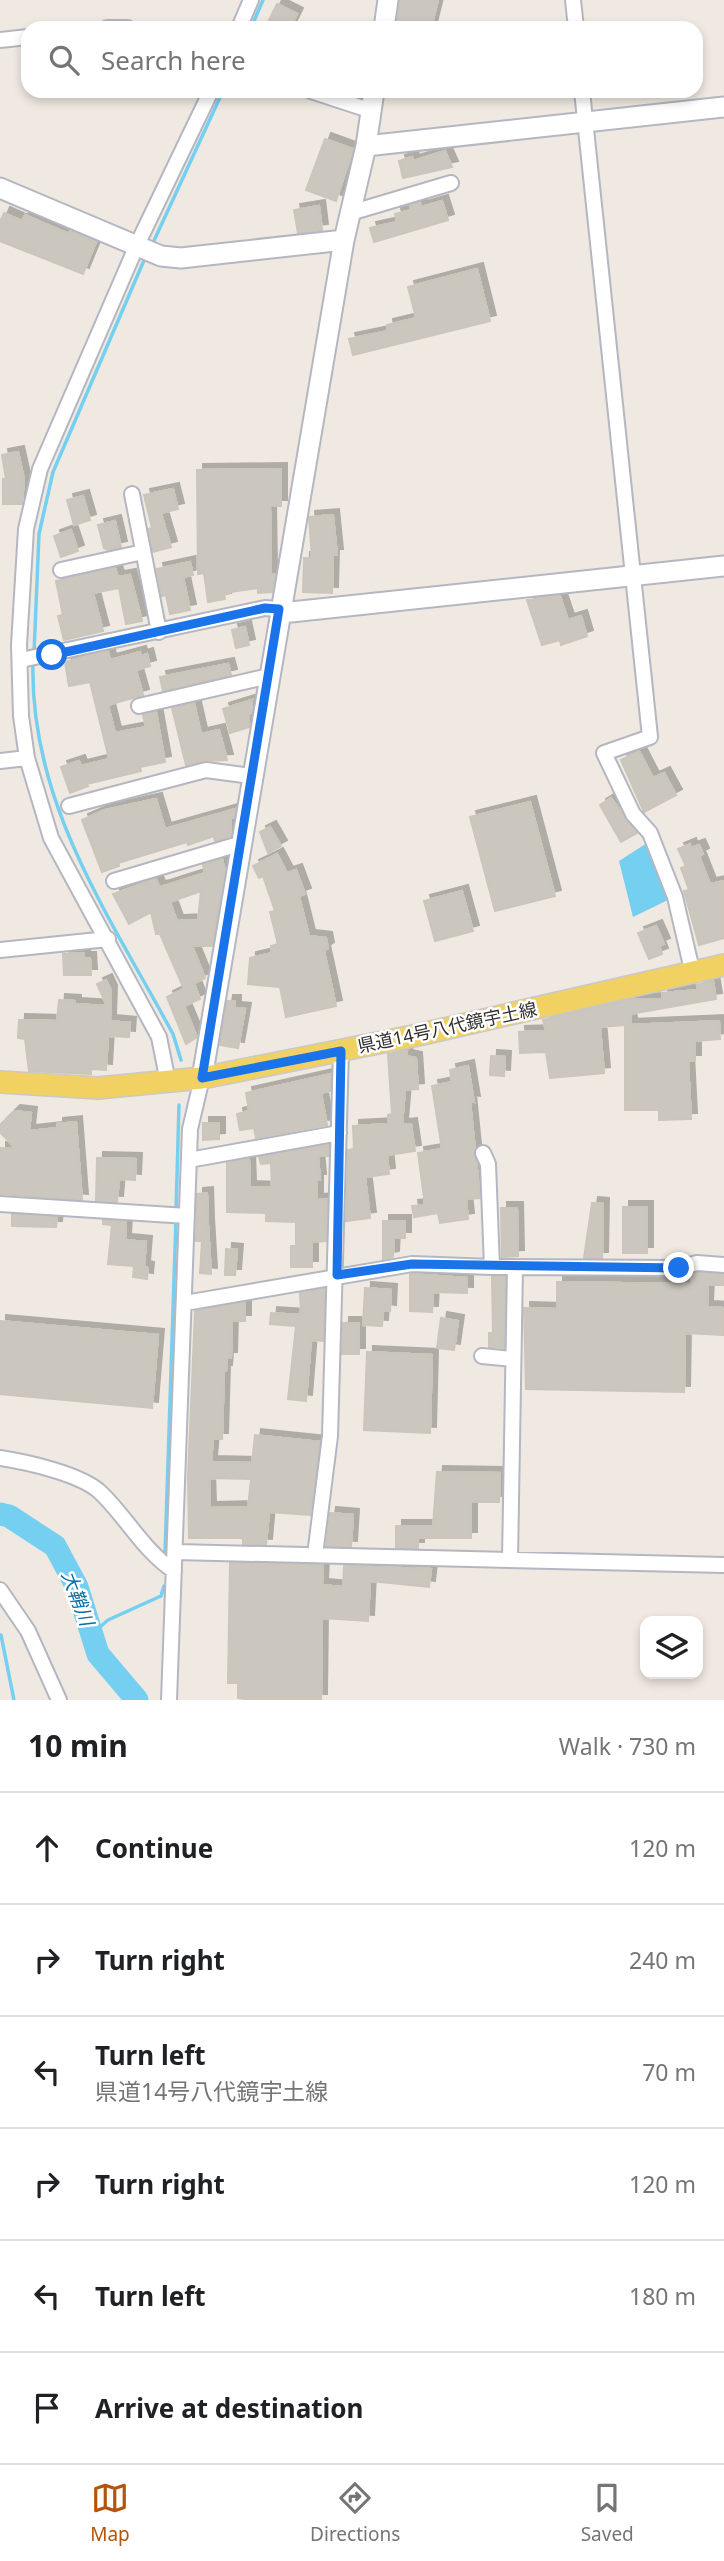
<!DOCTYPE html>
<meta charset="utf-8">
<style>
body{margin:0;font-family:"Noto Sans","Noto Sans JP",sans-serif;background:#f2f2f2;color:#202124}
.controls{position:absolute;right:21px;bottom:21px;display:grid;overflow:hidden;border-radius:14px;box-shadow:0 4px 10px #0003}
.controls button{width:63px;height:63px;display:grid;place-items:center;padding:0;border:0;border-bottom:2px solid #e0e0e0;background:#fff;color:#202124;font:35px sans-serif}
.stop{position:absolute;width:21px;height:21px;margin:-16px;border:5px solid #1a73e8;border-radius:50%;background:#fff}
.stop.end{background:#1a73e8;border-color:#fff;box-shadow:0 2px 7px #0008}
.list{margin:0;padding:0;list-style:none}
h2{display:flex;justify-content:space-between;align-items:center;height:91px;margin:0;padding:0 28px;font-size:30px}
h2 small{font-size:23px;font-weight:400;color:#757577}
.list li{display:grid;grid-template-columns:46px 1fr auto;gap:21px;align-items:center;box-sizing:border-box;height:112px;padding:0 28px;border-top:2px solid #e0e0e0}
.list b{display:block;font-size:26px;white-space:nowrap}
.list p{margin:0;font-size:23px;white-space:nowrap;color:#757577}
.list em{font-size:23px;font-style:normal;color:#757577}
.icon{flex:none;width:38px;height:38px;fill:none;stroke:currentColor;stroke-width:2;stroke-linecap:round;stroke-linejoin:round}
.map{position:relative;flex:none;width:724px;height:1700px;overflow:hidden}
.search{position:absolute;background:#fff;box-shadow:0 4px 10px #0003;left:21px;right:21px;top:21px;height:77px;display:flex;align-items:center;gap:18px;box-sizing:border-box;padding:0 24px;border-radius:21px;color:#757577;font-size:26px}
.sheet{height:763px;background:#fff}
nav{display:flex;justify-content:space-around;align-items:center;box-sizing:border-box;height:98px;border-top:2px solid #e0e0e0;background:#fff;font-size:19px;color:#757577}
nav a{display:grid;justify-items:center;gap:4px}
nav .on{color:#b45309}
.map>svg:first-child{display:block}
.water{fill:#75cff0}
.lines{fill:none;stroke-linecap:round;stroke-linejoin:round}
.stream{stroke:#75cff0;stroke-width:3.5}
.river{stroke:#75cff0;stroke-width:23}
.building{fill:#cbc7bf;stroke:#cbc5ba;stroke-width:2;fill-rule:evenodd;filter:url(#shadow)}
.street-casing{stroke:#b4b7c1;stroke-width:18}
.secondary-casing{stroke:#b4b7c1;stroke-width:23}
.primary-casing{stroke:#c9c9c9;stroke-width:24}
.street{stroke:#fff;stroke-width:14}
.secondary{stroke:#fff;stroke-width:19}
.primary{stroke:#f2d163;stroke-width:21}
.route{stroke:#1a73e8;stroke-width:9}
.labels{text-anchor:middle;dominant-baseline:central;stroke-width:5;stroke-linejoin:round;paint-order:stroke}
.street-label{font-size:18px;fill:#2e2e2e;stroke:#fff}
.water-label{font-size:19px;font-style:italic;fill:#0d6fa3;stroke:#fff}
</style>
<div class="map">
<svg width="724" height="1700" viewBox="0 0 724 1700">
<defs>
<filter id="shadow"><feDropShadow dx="6" dy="-6" stdDeviation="0" flood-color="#0004"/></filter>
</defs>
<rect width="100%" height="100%" fill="#efe9e1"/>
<!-- water -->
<path class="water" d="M647,843L670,899L633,917L619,861Z"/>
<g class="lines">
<!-- stream -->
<path class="stream" d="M251,28L263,0
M152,245L223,91
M34,653L39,534L53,472L145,258
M33,661C29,802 109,915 173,1034L181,1060
M176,1212L179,1105
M165,1554L176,1219
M92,1634L108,1620L161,1596L164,1586
M1,1635L14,1700"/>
<!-- river -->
<path class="river" d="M0,1514L9,1516L55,1546L77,1587L98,1654L137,1700"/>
</g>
<!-- building -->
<path class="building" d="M400,0H438L431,28H396Z
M277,4L297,14L290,28H265Z
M325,139L353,149L336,201L306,190Z
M445,151L452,167L403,178L399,161L412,157L413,161Z
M442,201L448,220L374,242L370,228L397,222L395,214L411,210L410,205L420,202L421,207Z
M319,206L322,230L298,233L294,210Z
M4,213L22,221L25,215L69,234L70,231L96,242L83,274L0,241V222Z
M477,269L490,321L353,355L349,339L388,331L387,325L416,318L408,287Z
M18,452L24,479L22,504H3V479H6L2,455Z
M281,469V506H270L271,574H275L272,592L258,593V588L224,593L225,599L208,602L204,573L198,574L197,470Z
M173,489L178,509L161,513L171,547L153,552L149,529L152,528L144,495Z
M83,496L90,520L74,525L67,500Z
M333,515L337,555H333L332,593L303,592L304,558H312L309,517Z
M115,521L121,547L108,550L104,548L98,525Z
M71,530L78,551L61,557L54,536Z
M190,562L193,575L183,577L190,610L170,614L166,595L162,596L157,569Z
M115,568L118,577L130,575L142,621L126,624L119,588L93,593L103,631L64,640L58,616L63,615L56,581Z
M560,596L568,620L581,616L587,636L561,645L560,640L542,645L527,600Z
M245,627L249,645L236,648L232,630Z
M108,651L110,660L140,652L141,656L147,654L150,666L136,670L143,695L108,705L115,733L146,727L143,715L156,712L165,762L140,767L141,771L87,784L88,786L70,793L61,767L79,761L81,766L109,759L90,682L69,686L65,662Z
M228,664L231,675L163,691L160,677Z
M252,700L251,713L248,714L249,727L230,733L223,709Z
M194,703L201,734L219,730L227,760L204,761L186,765L172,708Z
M639,751L653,778L664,773L676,795L644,812L621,760Z
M611,798L637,833L621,842L600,805Z
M156,799L165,829L235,809L234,818H231V836L215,841L214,836L188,845L187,842L118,863L119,866L102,872L82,820L105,810Z
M530,802L555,896L495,911L470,817Z
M270,827L281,846L268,853L260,832Z
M690,844L691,848L699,845L703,854L699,856L710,884L724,881V938L699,945L684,891L689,890L681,868L686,866L678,849Z
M277,854L287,873L296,870L305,894L299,896L309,936L326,938L328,948L324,951L336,1006L286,1017L280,987L248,984L250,958L272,953L271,946L278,944L270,912L275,911L263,876L259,878L253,866Z
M222,859L225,871L212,946H192L205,978L194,983L200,999L184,1006L197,1037L186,1044L167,997L184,989L160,934H156L151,912L129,924L113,894L156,879L159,887L164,886L205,873L203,865ZM201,891L198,920L177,921L170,902Z
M462,891L473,931L435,941L424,901Z
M656,926L664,944L659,946L662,954L649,959L638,933Z
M84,953V958H90L91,975H64L63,954Z
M106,980L111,991L110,1021L130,1023L129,1037L108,1036L106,1070L91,1069V1074L29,1071L25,1039L18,1038L19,1020L57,1021L59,1000L75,1001V1004L107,1006L97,984Z
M713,981L716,999L630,1014L631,1025H626L719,1021L720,1039L695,1041V1061H688L691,1119L659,1120V1110H625V1025L600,1027L604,1073L550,1078L546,1052L520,1053L519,1032L546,1031L543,1020L630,1000L662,999V993L698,990L697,985Z
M227,1001H235V1008L245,1009L238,1048L220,1045Z
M407,1051L406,1056L416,1058L418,1089L405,1090L402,1125L411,1124L415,1151L387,1155L389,1174L365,1177L370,1218L346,1221L348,1150L354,1149L353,1126L389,1124L388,1115L392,1114L388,1054Z
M491,1056L505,1057L504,1076L490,1075Z
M468,1066L474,1102L470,1101L480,1198L466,1199L468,1219L440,1223L438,1213L414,1217L412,1206L425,1205L418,1153L442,1149L432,1086L452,1082L450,1070Z
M331,1074L330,1091L321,1093L327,1125L256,1138L254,1128L240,1130L237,1114L249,1111L246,1093Z
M14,1111L31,1113L29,1131L57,1128V1124L76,1122L82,1200L0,1194V1148L16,1149L0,1132V1125Z
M203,1123H219V1139L203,1140Z
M329,1145L328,1156H318L320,1180H317V1200L327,1199L326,1241L312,1242V1267H291V1246H296V1222L266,1221V1213L227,1212V1163L249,1159L250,1187L272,1188L271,1163L261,1164L259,1157Z
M97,1158L136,1159L135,1180L119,1179L117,1202L96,1201Z
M207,1193L208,1224L211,1274L200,1273L202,1241H196L197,1194Z
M592,1203L603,1204L602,1258H584Z
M623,1207H647V1253H623Z
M501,1208H517L518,1256L502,1257Z
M12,1214L57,1217L56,1227L12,1226Z
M103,1220L126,1222L125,1240L146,1242L144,1267L148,1268L147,1279L133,1277L134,1266L108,1264L112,1225L103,1224Z
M383,1221H405V1238H394L393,1257L383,1259Z
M226,1249L237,1250L235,1275H225Z
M698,1273L724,1275V1285H708L707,1307L724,1308V1335L685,1333L684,1392L526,1389L524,1308L557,1309V1282L691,1284V1275Z
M410,1274L467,1278V1293L433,1292L432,1312L410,1311Z
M492,1277H505L504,1348L489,1347V1333H493Z
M365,1288L391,1290L390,1311L383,1310L382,1326L363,1325Z
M325,1289L323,1341L311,1340L306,1401L288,1399L296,1326L270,1324L271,1313L301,1315L300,1293Z
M245,1302V1321H232L231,1358H227L226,1371H224L222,1439H213L211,1462L252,1463L255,1435L320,1442L310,1515L269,1512L266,1545L243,1544V1538H189L188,1477L195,1311ZM209,1478L251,1479L248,1507L210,1508Z
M441,1318L458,1321L454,1350L437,1348Z
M0,1321L158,1335L152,1408L0,1394Z
M343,1323H359V1354H342Z
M367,1352L432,1355L430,1433L364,1430Z
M437,1472L500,1473L499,1502H471V1538H418V1548H396V1526H433Z
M330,1513L353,1515L351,1547L326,1546Z
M230,1563L323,1565L322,1585L343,1587L344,1566L431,1569L429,1587L370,1581L368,1621L322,1618L321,1700H249L238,1698V1683H228Z"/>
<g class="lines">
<defs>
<path id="street" d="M573,0L576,28
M107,28H128
M239,28L251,0
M0,40L28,37
M311,91L372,111
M582,91L650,737L604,753L633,814L650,833L675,897L692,970
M350,213L451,183
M132,494L159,632
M61,570L143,552
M21,660L265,608L279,609
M139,706L269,676
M0,761L27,758
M69,806L206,770L251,776
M114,881L239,844
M0,950L108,939
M168,1082L159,1037L51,838L27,758L21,716L19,645L26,529L40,469L137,245L211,91
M483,1153L488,1164L492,1267L679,1268L697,1263L724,1265
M189,1160L339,1133
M0,1204L187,1216
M185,1303L412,1264L492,1267
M482,1356L513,1359
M0,1458C26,1462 82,1474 101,1493C127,1518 143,1550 174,1571
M176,1552L724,1565
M315,1555L330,1436L341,1051
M510,1560L515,1267
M0,1590L28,1631L59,1700
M169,1700L190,1129L202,1078"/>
<path id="secondary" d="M384,28L388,0
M366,146L724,107
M0,188L161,256L181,258L344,240
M279,609L291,612L724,566
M202,1078L344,240L366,146L374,91"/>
<path id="primary" d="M0,1082L98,1088L202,1078L418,1035L724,965"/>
</defs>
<!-- street casing -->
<use href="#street" class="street-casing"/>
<!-- secondary casing -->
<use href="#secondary" class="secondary-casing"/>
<!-- primary casing -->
<use href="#primary" class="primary-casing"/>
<!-- street -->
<use href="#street" class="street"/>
<!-- secondary -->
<use href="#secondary" class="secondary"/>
<!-- primary -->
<use href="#primary" class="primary"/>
</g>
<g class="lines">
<!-- route -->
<path class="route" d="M52,655L265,608L279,609L202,1078L341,1051L337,1275L412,1264L679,1268"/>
</g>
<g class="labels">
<!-- street labels -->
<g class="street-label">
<text transform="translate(447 1027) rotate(-12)">県道14号八代鏡宇土線</text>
</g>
<!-- water labels -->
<g class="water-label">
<text transform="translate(78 1598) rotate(69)">大鞘川</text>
</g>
</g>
</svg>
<div class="controls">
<button><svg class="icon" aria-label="layers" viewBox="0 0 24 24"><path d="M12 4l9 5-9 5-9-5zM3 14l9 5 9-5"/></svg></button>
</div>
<div class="stop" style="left:52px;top:655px"></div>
<div class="stop end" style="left:679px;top:1268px"></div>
<div class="search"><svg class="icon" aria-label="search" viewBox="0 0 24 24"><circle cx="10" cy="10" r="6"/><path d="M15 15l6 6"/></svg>Search here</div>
</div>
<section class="sheet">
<h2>10 min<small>Walk · 730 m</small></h2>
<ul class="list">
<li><svg class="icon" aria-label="ahead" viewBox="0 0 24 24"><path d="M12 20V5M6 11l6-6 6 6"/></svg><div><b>Continue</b></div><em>120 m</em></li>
<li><svg class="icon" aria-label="right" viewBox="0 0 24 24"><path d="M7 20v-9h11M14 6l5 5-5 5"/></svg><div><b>Turn right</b></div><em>240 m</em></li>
<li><svg class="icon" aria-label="left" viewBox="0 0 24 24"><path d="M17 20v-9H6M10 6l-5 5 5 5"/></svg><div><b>Turn left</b><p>県道14号八代鏡宇土線</p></div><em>70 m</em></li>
<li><svg class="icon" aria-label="right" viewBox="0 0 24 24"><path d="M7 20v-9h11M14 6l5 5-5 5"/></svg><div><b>Turn right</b></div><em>120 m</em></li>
<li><svg class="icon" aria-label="left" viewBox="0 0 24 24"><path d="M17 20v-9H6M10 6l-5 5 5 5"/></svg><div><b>Turn left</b></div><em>180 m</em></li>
<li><svg class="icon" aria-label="arrive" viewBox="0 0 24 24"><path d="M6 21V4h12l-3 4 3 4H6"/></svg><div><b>Arrive at destination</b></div></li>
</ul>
</section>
<nav>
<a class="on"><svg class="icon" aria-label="map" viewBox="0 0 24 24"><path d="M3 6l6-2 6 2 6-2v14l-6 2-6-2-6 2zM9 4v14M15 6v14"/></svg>Map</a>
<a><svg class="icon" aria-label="directions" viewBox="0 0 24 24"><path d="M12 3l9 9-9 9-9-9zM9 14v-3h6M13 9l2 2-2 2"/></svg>Directions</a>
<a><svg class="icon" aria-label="saved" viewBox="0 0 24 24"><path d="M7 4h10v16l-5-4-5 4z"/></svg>Saved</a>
</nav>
